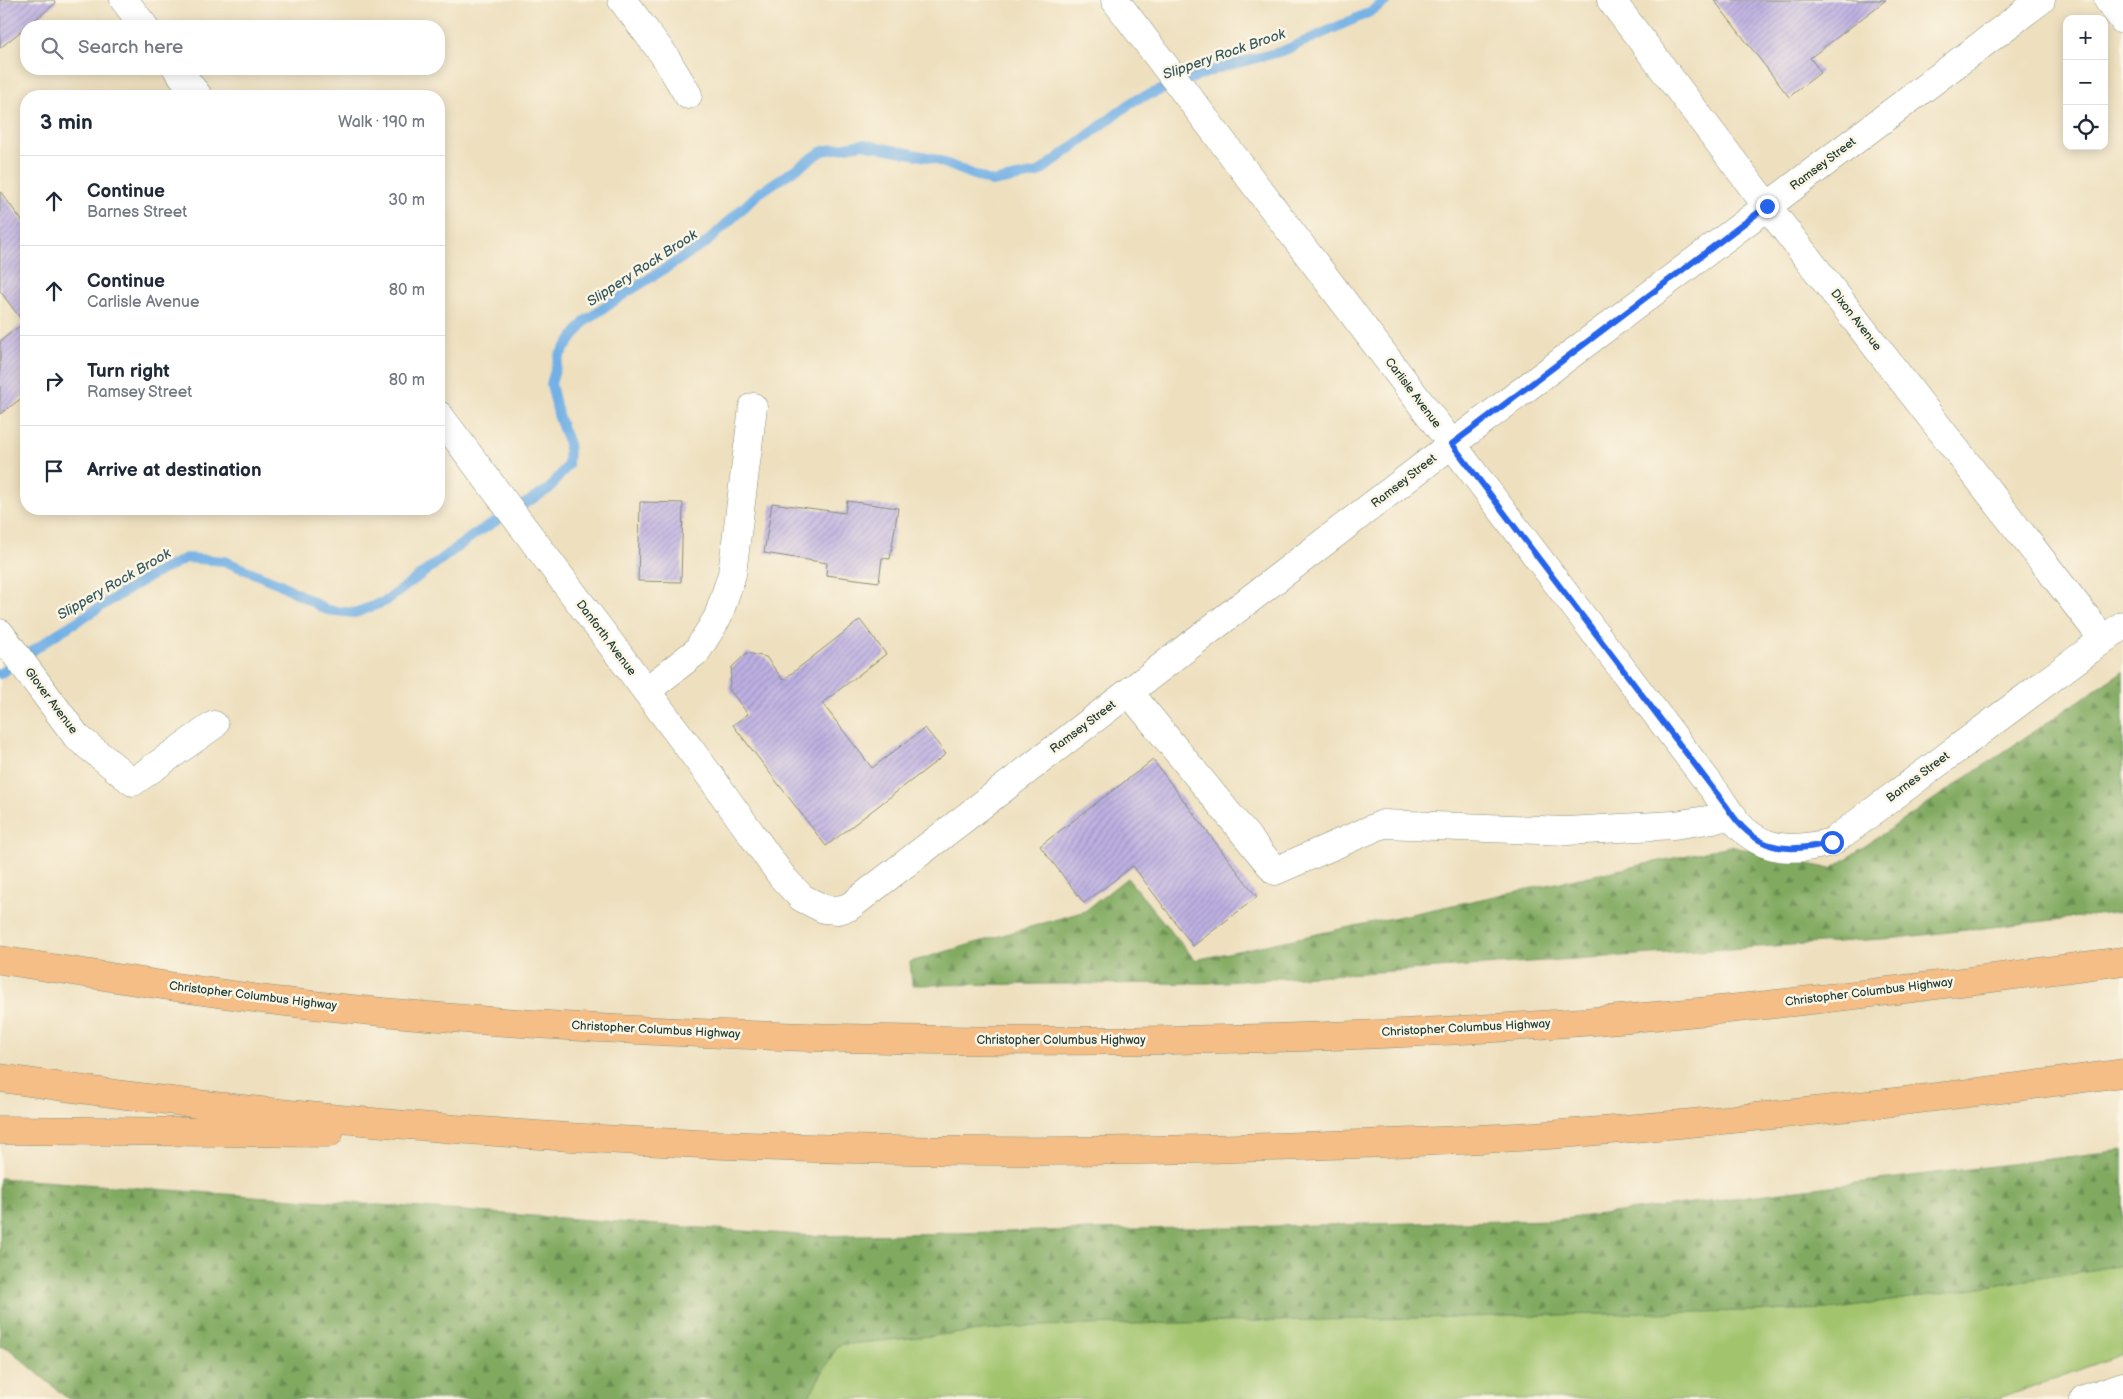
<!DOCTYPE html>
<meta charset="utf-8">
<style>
body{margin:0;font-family:"Balsamiq Sans",sans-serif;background:#f2f2f3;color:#1f2937}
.controls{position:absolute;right:15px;top:15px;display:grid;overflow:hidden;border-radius:10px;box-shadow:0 2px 12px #0003}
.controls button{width:45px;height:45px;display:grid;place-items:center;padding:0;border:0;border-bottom:1px solid #e0e1e3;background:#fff;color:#1f2937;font:25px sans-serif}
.stop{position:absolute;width:15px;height:15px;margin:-11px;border:4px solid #2563eb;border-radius:50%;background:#fff}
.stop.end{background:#2563eb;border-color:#fff;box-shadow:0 1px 5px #0008}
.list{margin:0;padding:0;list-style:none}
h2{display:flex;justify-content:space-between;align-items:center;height:65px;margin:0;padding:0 20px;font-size:21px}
h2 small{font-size:16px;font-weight:400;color:#747a83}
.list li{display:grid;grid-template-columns:32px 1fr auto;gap:15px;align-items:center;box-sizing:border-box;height:90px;padding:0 20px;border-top:1px solid #e0e1e3}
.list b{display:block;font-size:19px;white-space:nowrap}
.list p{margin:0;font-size:16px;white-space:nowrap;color:#747a83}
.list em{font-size:16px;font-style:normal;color:#747a83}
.icon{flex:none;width:28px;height:28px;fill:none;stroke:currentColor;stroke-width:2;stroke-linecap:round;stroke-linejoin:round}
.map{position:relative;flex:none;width:2123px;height:1399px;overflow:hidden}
.search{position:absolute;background:#fff;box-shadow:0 2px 12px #0003;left:20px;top:20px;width:425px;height:55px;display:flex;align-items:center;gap:12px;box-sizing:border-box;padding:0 18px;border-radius:20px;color:#747a83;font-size:19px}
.panel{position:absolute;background:#fff;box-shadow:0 2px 12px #0003;left:20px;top:90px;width:425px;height:425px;border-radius:20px}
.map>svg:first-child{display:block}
.green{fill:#a2c46d;stroke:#608050}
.forest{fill:url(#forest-firs);stroke:#50744a}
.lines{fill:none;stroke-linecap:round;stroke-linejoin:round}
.stream{stroke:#73b0e5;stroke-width:10}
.building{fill:url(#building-hatch)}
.minor-casing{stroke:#868e7a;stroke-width:29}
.highway-casing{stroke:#868e7a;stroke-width:29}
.minor{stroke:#fff;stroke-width:28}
.highway{stroke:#f5be86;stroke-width:28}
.route{stroke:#2563eb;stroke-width:6}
.labels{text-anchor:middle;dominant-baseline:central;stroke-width:5;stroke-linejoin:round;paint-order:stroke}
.street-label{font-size:12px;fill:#1f3d34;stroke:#fcf5e5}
.water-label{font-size:14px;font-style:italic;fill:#345a60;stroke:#fcf5e5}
</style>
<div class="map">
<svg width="2123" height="1399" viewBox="0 0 2123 1399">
<defs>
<pattern id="forest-firs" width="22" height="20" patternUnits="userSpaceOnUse" patternTransform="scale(1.25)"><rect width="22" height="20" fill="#81aa60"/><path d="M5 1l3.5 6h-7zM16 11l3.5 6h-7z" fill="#698c50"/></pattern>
<pattern id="building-hatch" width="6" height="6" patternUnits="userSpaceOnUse" patternTransform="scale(1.25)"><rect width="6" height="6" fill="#beb1e3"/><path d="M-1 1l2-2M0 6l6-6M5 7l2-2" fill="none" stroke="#9a91b9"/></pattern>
</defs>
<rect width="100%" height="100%" fill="#fcf5e5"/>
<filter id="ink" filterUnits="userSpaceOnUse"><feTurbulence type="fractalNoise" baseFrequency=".02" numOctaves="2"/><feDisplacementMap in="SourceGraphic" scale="10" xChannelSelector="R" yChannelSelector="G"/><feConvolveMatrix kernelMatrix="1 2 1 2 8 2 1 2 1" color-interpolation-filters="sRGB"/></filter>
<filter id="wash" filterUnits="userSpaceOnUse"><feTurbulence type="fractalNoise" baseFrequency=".0096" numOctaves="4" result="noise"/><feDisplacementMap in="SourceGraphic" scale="20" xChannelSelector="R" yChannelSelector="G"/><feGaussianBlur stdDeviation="1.12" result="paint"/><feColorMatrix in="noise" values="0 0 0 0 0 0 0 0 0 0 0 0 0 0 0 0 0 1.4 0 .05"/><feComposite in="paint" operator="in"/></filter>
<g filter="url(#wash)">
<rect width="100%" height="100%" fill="#eee0bf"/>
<!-- green -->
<path class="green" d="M2123,1265V1354L1998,1399H807L838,1345L1030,1326L1838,1309Z"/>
<!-- forest -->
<path class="forest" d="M2123,671V912L1897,938L1208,983L912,985L910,962L1085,911L1127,878L1195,960L1730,846L1831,869Z
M2123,1150V1265L1838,1309L1030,1326L838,1345L807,1399H68L8,1348L0,1346V1178L814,1236L1554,1220Z"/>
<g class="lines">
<!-- stream -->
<path class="stream" d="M0,674L55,635L145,579L186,558L224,561L280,584L327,610L355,613L386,601L475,534L549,489L568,465L569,444L559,418L551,384L559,356L585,321L623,295L706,243L759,193L823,151L863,144L932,158L992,182L1038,173L1135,100L1219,68L1283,51L1368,13L1388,0"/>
</g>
<g id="blocks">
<!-- building -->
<path class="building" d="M0,0H54L56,3L0,48Z
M1714,0H1886L1810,58L1821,72L1789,97Z
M0,191L26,226V395L0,414V341L24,323L0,291Z
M847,501L898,508L890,559L882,558L879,582L826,575L827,563L764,553L772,503L845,513Z
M640,502L683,503L681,582L638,581Z
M860,620L886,654L822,703L872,768L925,728L946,754L826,846L733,725L748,714L729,689L732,667L747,653L766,657L783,680Z
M1153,760L1257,897L1193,946L1133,866L1084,903L1040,846Z"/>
</g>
</g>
<g filter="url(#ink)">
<use href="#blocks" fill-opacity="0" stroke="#868e7a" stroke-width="1"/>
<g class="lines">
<defs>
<path id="minor" d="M124,0L144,26
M622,0L664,55L688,95
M1115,0L1711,786C1721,798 1728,813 1738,824C1764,853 1797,851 1832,842L2123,625
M1611,0L1767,206L2103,639
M2108,0L2123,20
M177,69L198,96
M439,415L710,776L783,878L802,898L824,909L838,910L849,907L1452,444L2041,0
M0,633L77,737L133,782L214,725
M646,691L697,651L718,617L732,574L753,407
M1129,692L1275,871L1383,824L1567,831L1674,825L1733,816
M2084,1399L2123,1386"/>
<path id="highway" d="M0,960C95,974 190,991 286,1002C470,1023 657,1033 842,1038C1116,1045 1392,1040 1666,1015C1818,1001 1971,981 2123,961
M0,1078C431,1141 867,1162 1302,1146C1384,1143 1467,1141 1548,1135C1741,1121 1932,1099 2123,1073
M0,1130L329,1133"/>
</defs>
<!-- minor casing -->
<use href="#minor" class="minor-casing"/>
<!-- highway casing -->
<use href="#highway" class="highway-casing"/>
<!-- minor -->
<use href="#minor" class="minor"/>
<!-- highway -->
<use href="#highway" class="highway"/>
</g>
</g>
<g class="lines" filter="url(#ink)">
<!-- route -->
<path class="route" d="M1767,206L1452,444L1727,807C1754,850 1784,855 1832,842"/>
</g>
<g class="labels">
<!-- street labels -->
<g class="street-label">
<text transform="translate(1823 164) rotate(-37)">Ramsey Street</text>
<text transform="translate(1856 320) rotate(52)">Dixon Avenue</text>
<text transform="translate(1413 393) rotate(53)">Carlisle Avenue</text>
<text transform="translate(1404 481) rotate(-38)">Ramsey Street</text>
<text transform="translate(606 638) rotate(53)">Danforth Avenue</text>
<text transform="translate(51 701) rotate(53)">Glover Avenue</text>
<text transform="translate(1083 727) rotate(-37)">Ramsey Street</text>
<text transform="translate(1918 777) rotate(-37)">Barnes Street</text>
<text transform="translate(1869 992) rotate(-7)">Christopher Columbus Highway</text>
<text transform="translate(253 996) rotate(7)">Christopher Columbus Highway</text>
<text transform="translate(1466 1028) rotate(-3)">Christopher Columbus Highway</text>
<text transform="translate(656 1030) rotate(3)">Christopher Columbus Highway</text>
<text x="1061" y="1040">Christopher Columbus Highway</text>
</g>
<!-- water labels -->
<g class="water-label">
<text transform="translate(1224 54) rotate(-19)">Slippery Rock Brook</text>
<text transform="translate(642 268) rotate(-33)">Slippery Rock Brook</text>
<text transform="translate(114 584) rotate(-30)">Slippery Rock Brook</text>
</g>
</g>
</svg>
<div class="controls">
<button>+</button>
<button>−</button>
<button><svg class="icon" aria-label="locate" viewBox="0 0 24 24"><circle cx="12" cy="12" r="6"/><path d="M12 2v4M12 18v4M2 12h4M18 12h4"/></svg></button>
</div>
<div class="stop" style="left:1832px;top:842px"></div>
<div class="stop end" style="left:1767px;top:206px"></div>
<div class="search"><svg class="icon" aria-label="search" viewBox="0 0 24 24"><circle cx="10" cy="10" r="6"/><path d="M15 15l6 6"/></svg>Search here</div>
<section class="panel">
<h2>3 min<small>Walk · 190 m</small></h2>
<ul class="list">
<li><svg class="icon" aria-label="ahead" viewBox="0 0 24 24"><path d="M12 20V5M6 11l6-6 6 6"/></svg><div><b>Continue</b><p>Barnes Street</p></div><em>30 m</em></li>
<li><svg class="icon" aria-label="ahead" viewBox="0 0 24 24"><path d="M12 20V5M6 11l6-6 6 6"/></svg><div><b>Continue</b><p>Carlisle Avenue</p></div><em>80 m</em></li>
<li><svg class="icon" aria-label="right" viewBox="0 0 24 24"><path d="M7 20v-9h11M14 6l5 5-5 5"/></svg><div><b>Turn right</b><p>Ramsey Street</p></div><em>80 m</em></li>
<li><svg class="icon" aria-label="arrive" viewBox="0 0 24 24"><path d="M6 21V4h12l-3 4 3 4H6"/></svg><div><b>Arrive at destination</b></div></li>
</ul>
</section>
</div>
